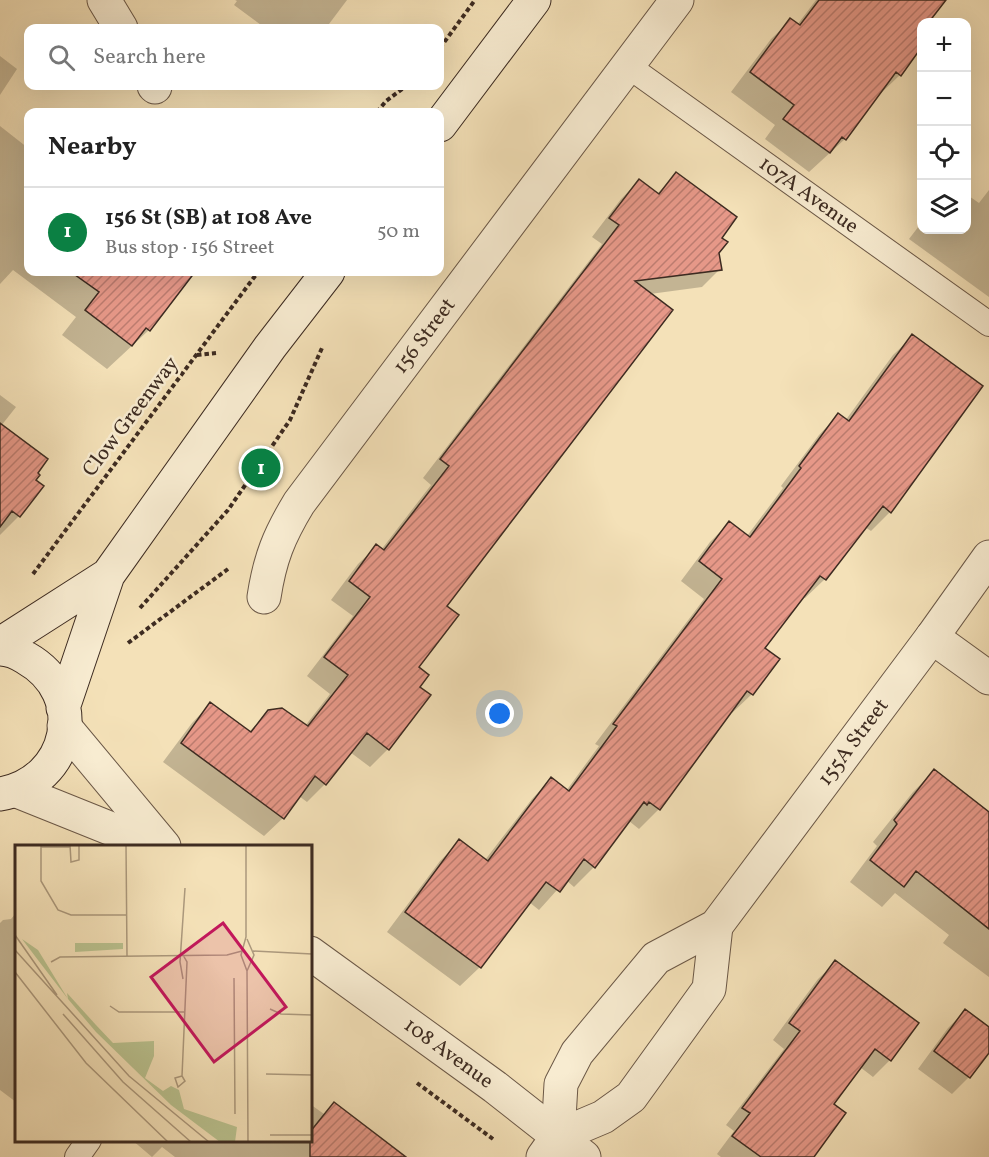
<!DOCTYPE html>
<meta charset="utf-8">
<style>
body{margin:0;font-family:Vollkorn,serif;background:#f2f2f2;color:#222}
.controls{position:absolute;right:18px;top:18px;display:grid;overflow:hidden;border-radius:12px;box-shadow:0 6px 24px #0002}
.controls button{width:54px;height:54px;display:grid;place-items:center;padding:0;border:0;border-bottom:2px solid #e0e0e0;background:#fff;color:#222;font:30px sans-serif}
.you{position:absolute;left:500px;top:714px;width:21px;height:21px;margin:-15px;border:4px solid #fff;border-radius:50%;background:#1a73e8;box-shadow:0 0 0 9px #1a73e833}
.badge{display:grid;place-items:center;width:39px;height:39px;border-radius:50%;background:#0b8043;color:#fff;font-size:20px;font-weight:700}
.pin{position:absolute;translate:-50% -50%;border:3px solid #fff;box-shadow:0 2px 6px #0006}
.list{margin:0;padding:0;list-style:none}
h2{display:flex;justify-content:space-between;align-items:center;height:78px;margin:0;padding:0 24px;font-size:26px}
h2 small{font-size:20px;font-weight:400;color:#767676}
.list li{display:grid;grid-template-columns:39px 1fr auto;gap:18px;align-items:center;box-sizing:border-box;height:90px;padding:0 24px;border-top:2px solid #e0e0e0}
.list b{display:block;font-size:22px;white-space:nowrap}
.list p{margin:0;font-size:20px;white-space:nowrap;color:#767676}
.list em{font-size:20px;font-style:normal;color:#767676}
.icon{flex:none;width:33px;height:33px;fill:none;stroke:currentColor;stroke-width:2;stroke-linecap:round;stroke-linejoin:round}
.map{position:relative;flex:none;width:989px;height:1157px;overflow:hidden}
.search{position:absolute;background:#fff;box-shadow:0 6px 24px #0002;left:24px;top:24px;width:420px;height:66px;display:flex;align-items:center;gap:15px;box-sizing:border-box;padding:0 21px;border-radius:12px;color:#767676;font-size:22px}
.panel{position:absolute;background:#fff;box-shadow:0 6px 24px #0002;left:24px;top:108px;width:420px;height:168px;border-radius:12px}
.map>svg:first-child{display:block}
.shadow{fill:#0003}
.building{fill:url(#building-hatch);stroke:#3d2b21;stroke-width:1.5}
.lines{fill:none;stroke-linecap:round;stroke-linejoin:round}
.lane-casing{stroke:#6b5847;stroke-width:26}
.street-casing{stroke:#6b5847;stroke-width:35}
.secondary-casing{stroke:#3d2b21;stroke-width:35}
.path{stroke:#3d2b21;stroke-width:4;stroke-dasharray:4.5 3;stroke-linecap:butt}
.lane{stroke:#f8ecd1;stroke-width:24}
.street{stroke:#f8ecd1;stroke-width:33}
.secondary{stroke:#f8ecd1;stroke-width:33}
.labels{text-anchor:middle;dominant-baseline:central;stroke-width:5;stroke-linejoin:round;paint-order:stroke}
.street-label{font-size:21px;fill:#3d2b21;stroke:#f8ecd1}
.inset-road{fill:none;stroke:#ab987c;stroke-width:1.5}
.view{fill:#c2185b;fill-opacity:0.15;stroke:#c2185b;stroke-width:3}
.inset-edge{fill:none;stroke:#3d2b21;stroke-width:3}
</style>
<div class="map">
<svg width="989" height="1157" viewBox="0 0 989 1157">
<defs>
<pattern id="building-hatch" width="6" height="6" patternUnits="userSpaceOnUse" patternTransform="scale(1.5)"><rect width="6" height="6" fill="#e69888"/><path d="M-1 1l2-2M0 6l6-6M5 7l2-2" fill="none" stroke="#bc7c6f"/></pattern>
</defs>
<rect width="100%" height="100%" fill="#f4e1b8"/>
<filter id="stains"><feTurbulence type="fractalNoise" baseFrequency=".00333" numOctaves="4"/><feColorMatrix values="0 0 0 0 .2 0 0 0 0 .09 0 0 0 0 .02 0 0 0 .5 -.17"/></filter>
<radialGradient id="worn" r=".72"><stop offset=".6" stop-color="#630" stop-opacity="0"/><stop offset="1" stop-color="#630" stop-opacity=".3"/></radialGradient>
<!-- shadow -->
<path class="shadow" d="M235,0H347L326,28H265L234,5L237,1Z
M816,0L942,2L927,22H922L920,32L922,33V46L900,75L880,94L879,93L845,139L809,172L765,139L775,125L731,92L771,39L791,20L797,25Z
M0,56L17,69L0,95Z
M0,126L28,148V272H190L149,330L107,369L62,335L76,317L13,270L0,284Z
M676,174L720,238L717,253L720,269L702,287L650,294L444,606L417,668L388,749L370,767L350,752L325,784L307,802L299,796L283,818L264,836L163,762L192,723L210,704L249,732L269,711L305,726L330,694L307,676L353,616L331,600L358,564L377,546L381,550L431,485L423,478L602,244L592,237L621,199L639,181L657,194Z
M989,190V297L909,239L922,222V230H966V194L979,203Z
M913,336L890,512L871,531L865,527L825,579L805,598L802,596L763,648L778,659L752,694L732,713L730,712L659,809L639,829L629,821L627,823L594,867L574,887L566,880L539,910L529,902L480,967L460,986L387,932L440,861L460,841L485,860L532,799L551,779L566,791L599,746L595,744L704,599L681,581L710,542L729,523L747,536L783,488L781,486L819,435L838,415L845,421L893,355Z
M0,395L16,407L1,426L36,474L19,516L0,535Z
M934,771L989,814V977L943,943L949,935L895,893L882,907L850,882L877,846L873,842L913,792Z
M16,913V1102L0,1090V923L3,920L11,919Z
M836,962L890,1060L873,1077L860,1067L832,1105L813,1156L815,1157H721L717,1154L734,1131L726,1125L784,1049L773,1040L818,979Z
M965,1011L989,1029V1050L969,1077L952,1094L918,1069L948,1028Z
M310,1104L324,1114L334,1104L391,1157H175L162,1147L152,1157L132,1140H310Z"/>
<!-- building -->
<path class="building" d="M819,0H946L929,22H921V48L901,76L896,72L846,140L842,137L830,153L783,119L794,105L750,72L790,18L800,25Z
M676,172L737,217L722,238L728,242L719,253L722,270L635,281L673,310L447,606L459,615L419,667L429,675L420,687L431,695L389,750L367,733L326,785L315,776L284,819L181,743L210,702L251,732L268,710L282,708L308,726L348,675L324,657L370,597L349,581L376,544L384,550L449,466L440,459L619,225L609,218L639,179L659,194Z
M71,272H195L150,331L146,328L132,346L85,310L99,292Z
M912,334L983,386L891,513L883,506L826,580L820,576L765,648L780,659L753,695L747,691L660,810L649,802L647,805L644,802L595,868L584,859L560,892L546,882L481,968L405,912L459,839L488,861L551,777L569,791L617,726L613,724L722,579L699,561L729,521L750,537L801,468L799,466L838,413L849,421Z
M0,423L48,459L38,473L40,475L36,480L44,486L20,517L12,511L0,527Z
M934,769L989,812V929L916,871L904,887L870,860L897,824L894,820Z
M835,960L919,1023L891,1061L875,1049L834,1104L846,1113L814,1157H761L732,1136L750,1113L742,1108L800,1031L789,1023Z
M965,1009L989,1027V1053L970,1078L934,1051Z
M334,1102L406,1157H310V1132Z"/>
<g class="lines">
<defs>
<g id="lane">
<path id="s1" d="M628,66L989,324"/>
<path d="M77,1157L89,1140"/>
</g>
<g id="street">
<path d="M104,0L121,28"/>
<path d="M154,86L155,87"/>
<path id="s2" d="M264,597C270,558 279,536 299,503L677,0"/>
<path d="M932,637L989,678"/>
<path d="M64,726L164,846"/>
<path d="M17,791L154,846"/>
<path id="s3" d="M310,953L495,1087L584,1157"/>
<path id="s4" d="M558,1136L561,1084L577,1053L656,958L716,926L932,637L989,557"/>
<path d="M543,1157L558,1136L603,1117L631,1097L709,989L716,926"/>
</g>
<path id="secondary" d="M440,125L534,0
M0,644L108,575
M0,649C9,649 18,653 26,658C90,694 71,782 0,794
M63,708L108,575L270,347L328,272"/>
</defs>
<!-- lane casing -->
<use href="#lane" class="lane-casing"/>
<!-- street casing -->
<use href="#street" class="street-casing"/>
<!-- secondary casing -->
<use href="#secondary" class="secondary-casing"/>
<!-- path -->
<path class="path" d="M440,48L475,0
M377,112L386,101L406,86
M197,355L216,353
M33,574L258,272
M140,608L228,510L290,420L322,348
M128,643L228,569
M417,1083L493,1139"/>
<!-- lane -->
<use href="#lane" class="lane"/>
<!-- street -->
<use href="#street" class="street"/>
<!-- secondary -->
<use href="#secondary" class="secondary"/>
</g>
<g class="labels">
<!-- street labels -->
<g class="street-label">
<text stroke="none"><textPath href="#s1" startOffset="222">107A Avenue</textPath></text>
<text stroke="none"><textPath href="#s2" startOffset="310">156 Street</textPath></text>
<text transform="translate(131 417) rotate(-53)">Clow Greenway</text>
<text stroke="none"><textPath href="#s4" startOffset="508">155A Street</textPath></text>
<text stroke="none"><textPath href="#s3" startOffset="171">108 Avenue</textPath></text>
</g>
</g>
<!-- overview -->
<g transform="translate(15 845)">
<rect width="297" height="297" fill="#f4e1b8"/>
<path d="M7,94L23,105L53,154L26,119ZM60,98H108V104L60,107ZM81,180L98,198L139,196V211L130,233L148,246L156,241L164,245L169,264L222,282L220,297H205L156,260L81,187Z" fill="#bac390"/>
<path d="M52,148L81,180V187L53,154Z" fill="#bac390"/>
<path class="inset-road" d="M26,0V36L43,65L56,70H112M55,0L56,17L64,15V0M111,0L112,111M231,0V92L226,110L232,126L233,297M296,0L297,72M26,2H55M0,90L42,150M232,94L239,110L232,126M0,105L114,231L194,297M238,106L297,109M36,117L45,112L212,110L227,106M0,127L71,218L153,297M219,133L220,269M168,134L165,117L170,43M95,161L104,167H169M255,164L266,169L297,170M48,169L108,237L176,297M251,229L297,230M167,231L160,233L163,242L170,236L167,231L172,117L168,110M255,290H297"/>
<path class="view" d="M208,78L271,162L199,217L136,132Z"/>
<rect width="297" height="297" class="inset-edge"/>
</g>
<rect width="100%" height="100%" filter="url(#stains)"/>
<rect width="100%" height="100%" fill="url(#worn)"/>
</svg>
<div class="controls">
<button>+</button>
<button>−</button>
<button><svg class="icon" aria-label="locate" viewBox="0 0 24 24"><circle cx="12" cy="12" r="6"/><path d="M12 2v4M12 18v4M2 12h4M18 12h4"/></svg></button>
<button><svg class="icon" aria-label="layers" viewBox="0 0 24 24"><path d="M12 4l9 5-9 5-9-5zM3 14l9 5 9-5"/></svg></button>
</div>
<div class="you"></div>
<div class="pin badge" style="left:261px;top:468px">1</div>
<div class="search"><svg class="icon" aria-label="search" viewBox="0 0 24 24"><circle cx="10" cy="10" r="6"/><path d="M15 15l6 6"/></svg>Search here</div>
<section class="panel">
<h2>Nearby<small></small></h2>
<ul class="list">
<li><span class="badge">1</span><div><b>156 St (SB) at 108 Ave</b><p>Bus stop · 156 Street</p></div><em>50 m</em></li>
</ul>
</section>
</div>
